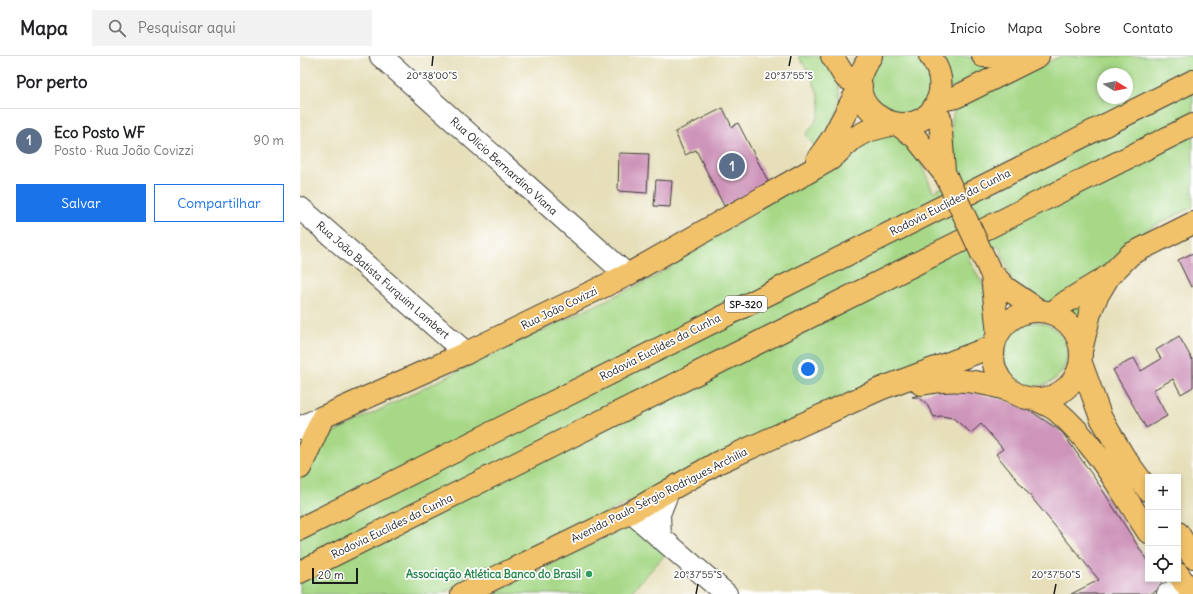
<!DOCTYPE html>
<html lang="pt">
<meta charset="utf-8">
<style>
body{margin:0;font-family:Delius,sans-serif;background:#f2f2f2;color:#202124}
.controls{position:absolute;right:12px;bottom:12px;display:grid;overflow:hidden;border-radius:0px;box-shadow:0 2px 6px #0003}
.controls button{width:36px;height:36px;display:grid;place-items:center;padding:0;border:0;border-bottom:1px solid #e0e0e0;background:#fff;color:#202124;font:20px sans-serif}
.compass{position:absolute;left:797px;top:12px;width:36px;height:36px;border-radius:50%;background:#fff;box-shadow:0 2px 6px #0003;rotate:100deg}
.scale{position:absolute;left:12px;bottom:10px;width:46px;box-sizing:border-box;padding-left:4px;border:2px solid #1c1c1c;border-top:0;font-size:11px;line-height:14px;white-space:nowrap;color:#1c1c1c;-webkit-text-stroke:3px #fff;paint-order:stroke}
.you{position:absolute;left:508px;top:313px;width:14px;height:14px;margin:-10px;border:3px solid #fff;border-radius:50%;background:#1a73e8;box-shadow:0 0 0 6px #1a73e833}
.badge{display:grid;place-items:center;width:26px;height:26px;border-radius:50%;background:#1a73e8;color:#fff;font-size:13px;font-weight:700}
.pin{position:absolute;translate:-50% -50%;border:2px solid #fff;box-shadow:0 1px 4px #0006}
.list{margin:0;padding:0;list-style:none}
h2{display:flex;justify-content:space-between;align-items:center;height:52px;margin:0;padding:0 16px;font-size:17px}
h2 small{font-size:13px;font-weight:400;color:#757577}
.list li{display:grid;grid-template-columns:26px 1fr auto;gap:12px;align-items:center;box-sizing:border-box;height:64px;padding:0 16px;border-top:1px solid #e0e0e0}
.list b{display:block;font-size:15px;white-space:nowrap}
.list p{margin:0;font-size:13px;white-space:nowrap;color:#757577}
.list em{font-size:13px;font-style:normal;color:#757577}
.actions{display:flex;gap:8px;padding:12px 16px}
.actions a{flex:1;padding:9px 0;border:1px solid #1a73e8;border-radius:0px;text-align:center;font-size:14px;color:#1a73e8}
.actions .main{background:#1a73e8;color:#fff}
.icon{flex:none;width:22px;height:22px;fill:none;stroke:currentColor;stroke-width:2;stroke-linecap:round;stroke-linejoin:round}
.map{position:relative;flex:none;width:893px;height:538px;overflow:hidden}
header{display:flex;align-items:center;gap:24px;box-sizing:border-box;height:56px;padding:0 20px;background:#fff;border-bottom:1px solid #e0e0e0}
header strong{font-size:19px}
nav{display:flex;gap:22px;margin-inline-start:auto;font-size:14px}
.search{width:280px;height:36px;background:#f2f2f2;display:flex;align-items:center;gap:10px;box-sizing:border-box;padding:0 14px;border-radius:0px;color:#757577;font-size:15px}
main{display:flex}
aside{flex:1;background:#fff}
.map>svg:first-child{display:block}
.green{fill:#a6d886;stroke:#617a51;fill-rule:evenodd}
.building{fill:#ce94ba}
.lines{fill:none;stroke-linecap:round;stroke-linejoin:round}
.minor-casing{stroke:#3a3934;stroke-width:24}
.major-casing{stroke:#3a3934;stroke-width:24}
.highway-casing{stroke:#3a3934;stroke-width:24}
.minor{stroke:#fff;stroke-width:22}
.major{stroke:#f2c26a;stroke-width:22}
.highway{stroke:#f2c26a;stroke-width:22}
.major-bridge-casing{stroke:#3a3934;stroke-width:24;stroke-linecap:butt}
.major-bridge{stroke:#f2c26a;stroke-width:22}
.ticks{fill:none;stroke:#1c1c1c;stroke-width:1.5}
.leisure-dot{fill:#2e9e5b;stroke:#fff;stroke-width:1.5}
.labels{text-anchor:middle;dominant-baseline:central;stroke-width:3.5;stroke-linejoin:round;paint-order:stroke}
.shield{fill:#fff;stroke:#606060;stroke-width:1}
.shield-label{font-size:10px;font-weight:bold;fill:#1c1c1c}
.street-label{font-size:11px;fill:#1c1c1c;stroke:#fff}
.leisure-label{font-size:11px;font-weight:bold;fill:#27864d;stroke:#fff;text-anchor:end}
.ticks-label{font-size:10px;text-anchor:middle;fill:#1c1c1c;stroke:#fff;stroke-width:3.5;stroke-linejoin:round;paint-order:stroke}
</style>
<header>
<strong>Mapa</strong>
<div class="search"><svg class="icon" aria-label="search" viewBox="0 0 24 24"><circle cx="10" cy="10" r="6"/><path d="M15 15l6 6"/></svg>Pesquisar aqui</div>
<nav><a>Início</a><a>Mapa</a><a>Sobre</a><a>Contato</a></nav>
</header>
<main>
<aside>
<h2>Por perto<small></small></h2>
<ul class="list">
<li><span class="badge" style="background:#5c6f8a">1</span><div><b>Eco Posto WF</b><p>Posto · Rua João Covizzi</p></div><em>90 m</em></li>
</ul>
<div class="actions"><a class="main">Salvar</a><a>Compartilhar</a></div>
</aside>
<div class="map">
<svg width="893" height="538" viewBox="0 0 893 538">
<rect width="100%" height="100%" fill="#fff"/>
<filter id="ink" filterUnits="userSpaceOnUse"><feTurbulence type="fractalNoise" baseFrequency=".025" numOctaves="2"/><feDisplacementMap in="SourceGraphic" scale="8" xChannelSelector="R" yChannelSelector="G"/><feConvolveMatrix kernelMatrix="1 2 1 2 8 2 1 2 1" color-interpolation-filters="sRGB"/></filter>
<filter id="wash" filterUnits="userSpaceOnUse"><feTurbulence type="fractalNoise" baseFrequency=".012" numOctaves="4" result="noise"/><feDisplacementMap in="SourceGraphic" scale="16" xChannelSelector="R" yChannelSelector="G"/><feGaussianBlur stdDeviation="0.9" result="paint"/><feColorMatrix in="noise" values="0 0 0 0 0 0 0 0 0 0 0 0 0 0 0 0 0 1.4 0 .05"/><feComposite in="paint" operator="in"/></filter>
<g filter="url(#wash)">
<rect width="100%" height="100%" fill="#e6dfba"/>
<!-- green -->
<path class="green" d="M498,0H525L539,26L541,49L516,93L506,78C512,71 518,64 520,54C522,39 507,12 498,0Z
M581,0H621L635,24L621,55L598,61L571,42L569,19Z
M641,0H663L699,6L652,38Z
M761,0H893V151L848,173L775,235L748,248L712,225L699,190L668,202L684,231L690,252L687,289L323,449L141,538H0V393L214,288L353,222L571,80L597,79L617,97L633,136L662,119C652,96 647,74 656,49ZM803,18H827V42H803Z
M792,238L777,272L766,261L777,247Z
M703 298a32 32 0 1 1 64 0a32 32 0 1 1-64 0Z
M327,472L339,473L365,499L329,538H192L319,474Z"/>
<g id="blocks">
<!-- building -->
<path class="building" d="M423,52L432,71L438,67L469,127L424,150L396,94L385,99L375,76Z
M319,97L349,98L347,137L318,135Z
M356,124L372,125L370,151L354,150Z
M893,197V230L891,231L878,204Z
M879,280L893,305V331L881,338L873,323L853,334L867,360L846,372L813,314L834,302L841,315L861,303L856,294Z
M641,333L671,336L702,343L726,352L762,376L800,430L848,506V523H859L864,531L850,538H771L799,524L696,398L703,393L681,368L671,377L653,362L641,360L634,361L626,347L618,341H612Z"/>
</g>
</g>
<g filter="url(#ink)">
<use href="#blocks" fill-opacity="0" stroke="#3a3934" stroke-width="1"/>
<g class="lines">
<defs>
<path id="minor" d="M81,0L327,219
M0,152L166,297
M0,372L23,361
M331,456L426,538
M360,482L359,458L368,435
M868,538L885,529"/>
<path id="major" d="M532,0L545,21L561,30
M571,0C528,54 621,99 639,40C643,25 639,12 630,0
M683,0L731,2
M637,45L656,41L738,0
M632,54L640,62L644,116
M597,68L615,81L646,120
M517,104L533,81L554,41L561,36
M690,215L706,232L740,255
M692,219L698,279
M693 299a44 44 0 1 1 88 0a44 44 0 1 1-88 0Z
M752,257L766,246L810,219L831,198L893,167
M781,295L790,257L797,240L809,220
M781,307L801,362L824,401L848,434
M621,328C654,321 680,325 712,335
M735,343C742,347 751,350 757,355C795,387 821,435 848,476
M23,361L166,297L327,219L531,103L554,82L567,75L594,68
M878,477L893,501
M878,518L892,538
M162,538L331,456L417,407L580,333L694,290"/>
<path id="highway" d="M0,412L23,361
M0,473L893,25
M0,516L893,69"/>
</defs>
<!-- minor casing -->
<use href="#minor" class="minor-casing"/>
<!-- major casing -->
<use href="#major" class="major-casing"/>
<!-- highway casing -->
<use href="#highway" class="highway-casing"/>
<!-- minor -->
<use href="#minor" class="minor"/>
<!-- major -->
<use href="#major" class="major"/>
<!-- highway -->
<use href="#highway" class="highway"/>
<defs>
<path id="major-bridge" d="M646,120L690,215"/>
</defs>
<!-- major-bridge casing -->
<use href="#major-bridge" class="major-bridge-casing"/>
<!-- major-bridge -->
<use href="#major-bridge" class="major-bridge"/>
</g>
</g>
<!-- ticks -->
<path class="ticks" d="M132,10L133,0M489,10L491,0M396,538L398,528M754,538L756,528"/>
<!-- markers -->
<circle class="leisure-dot" cx="289" cy="518" r="4"/>
<g class="labels">
<!-- shield labels -->
<rect class="shield" x="425" y="240" width="42" height="16" rx="3"/>
<g class="shield-label">
<text x="446" y="248">SP-320</text>
</g>
<!-- street labels -->
<g class="street-label">
<text transform="translate(204 110) rotate(42)">Rua Olicio Bernardino Viana</text>
<text transform="translate(650 146) rotate(-27)">Rodovia Euclides da Cunha</text>
<text transform="translate(83 224) rotate(41)">Rua João Batista Furquim Lambert</text>
<text transform="translate(259 252) rotate(-26)">Rua João Covizzi</text>
<text transform="translate(360 291) rotate(-27)">Rodovia Euclides da Cunha</text>
<text transform="translate(359 439) rotate(-27)">Avenida Paulo Sérgio Rodrigues Archilia</text>
<text transform="translate(92 470) rotate(-26)">Rodovia Euclides da Cunha</text>
</g>
<!-- leisure labels -->
<g class="leisure-label">
<text x="281" y="518">Associação Atlética Banco do Brasil</text>
</g>
</g>
<g class="ticks-label">
<text x="132" y="23">20°38'00"S</text>
<text x="489" y="23">20°37'55"S</text>
<text x="398" y="522">20°37'55"S</text>
<text x="756" y="522">20°37'50"S</text>
</g>
</svg>
<div class="controls">
<button>+</button>
<button>−</button>
<button><svg class="icon" aria-label="locate" viewBox="0 0 24 24"><circle cx="12" cy="12" r="6"/><path d="M12 2v4M12 18v4M2 12h4M18 12h4"/></svg></button>
</div>
<svg class="compass" viewBox="-18 -18 36 36"><path d="M0-13l5 13h-10z" fill="#e53935"/><path d="M0 13l5-13h-10z" fill="#757577"/></svg>
<div class="scale">20 m</div>
<div class="you"></div>
<div class="pin badge" style="left:432px;top:110px;background:#5c6f8a">1</div>
</div>
</main>
